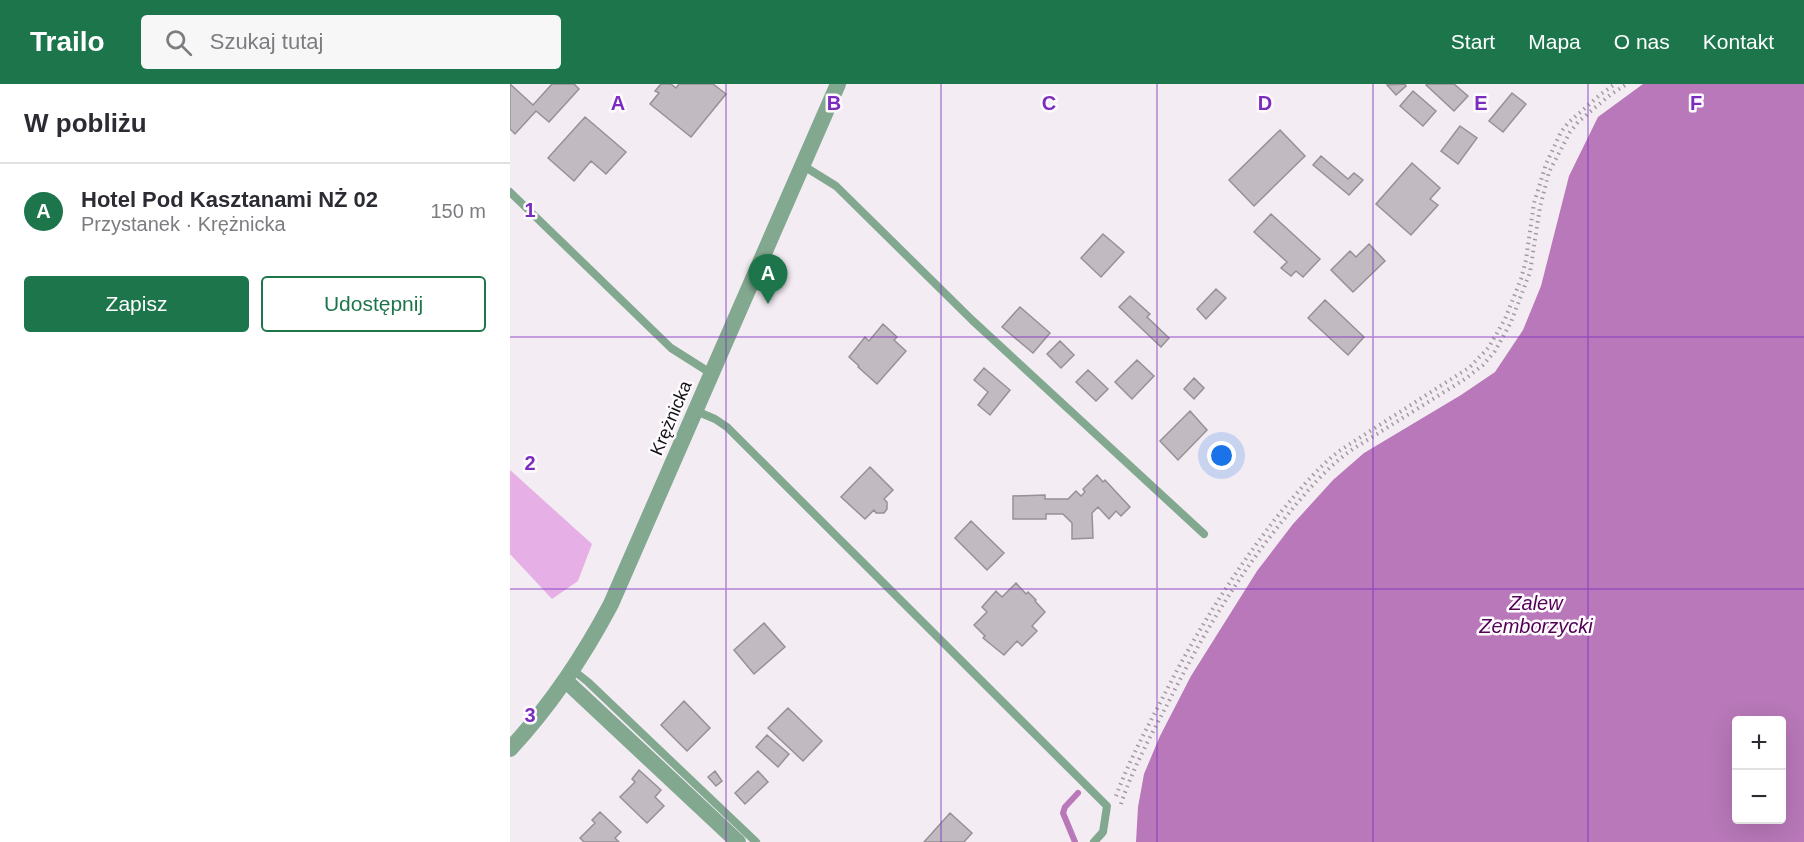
<!DOCTYPE html>
<html lang="pl">
<meta charset="utf-8">
<style>
body{margin:0;font-family:Helvetica,sans-serif;background:#f7f7f7;color:#2b2b33}
.controls{position:absolute;right:18px;bottom:18px;display:grid;overflow:hidden;border-radius:6px;box-shadow:0 6px 24px #0002}
.controls button{width:54px;height:54px;display:grid;place-items:center;padding:0;border:0;border-bottom:2px solid #e1e1e2;background:#fff;color:#2b2b33;font:30px sans-serif}
.you{position:absolute;left:712px;top:372px;width:21px;height:21px;margin:-15px;border:4px solid #fff;border-radius:50%;background:#1a73e8;box-shadow:0 0 0 9px #1a73e833}
.badge{display:grid;place-items:center;width:39px;height:39px;border-radius:50%;background:#1d764b;color:#fff;font-size:20px;font-weight:700}
.pin{position:absolute;translate:-50% -50px;filter:drop-shadow(0 2px 3px #0008)}
.pin::after{content:'';position:absolute;top:32px;width:21px;height:18px;background:inherit;clip-path:polygon(0 0,100% 0,50% 100%)}
.list{margin:0;padding:0;list-style:none}
h2{display:flex;justify-content:space-between;align-items:center;height:78px;margin:0;padding:0 24px;font-size:26px}
h2 small{font-size:20px;font-weight:400;color:#7c7c81}
.list li{display:grid;grid-template-columns:39px 1fr auto;gap:18px;align-items:center;box-sizing:border-box;height:96px;padding:0 24px;border-top:2px solid #e1e1e2}
.list b{display:block;font-size:22px;white-space:nowrap}
.list p{margin:0;font-size:20px;white-space:nowrap;color:#7c7c81}
.list em{font-size:20px;font-style:normal;color:#7c7c81}
.actions{display:flex;gap:12px;padding:18px 24px}
.actions a{flex:1;padding:14px 0;border:2px solid #1d764b;border-radius:6px;text-align:center;font-size:21px;color:#1d764b}
.actions .main{background:#1d764b;color:#fff}
.icon{flex:none;width:33px;height:33px;fill:none;stroke:currentColor;stroke-width:2;stroke-linecap:round;stroke-linejoin:round}
.map{position:relative;flex:none;width:1294px;height:758px;overflow:hidden}
header{display:flex;align-items:center;gap:36px;box-sizing:border-box;height:84px;padding:0 30px;background:#1d764b;color:#fff}
header strong{font-size:28px}
nav{display:flex;gap:33px;margin-inline-start:auto;font-size:21px}
.search{width:420px;height:54px;background:#f7f7f7;display:flex;align-items:center;gap:15px;box-sizing:border-box;padding:0 21px;border-radius:6px;color:#7c7c81;font-size:22px}
main{display:flex}
aside{flex:1;background:#fff}
.map>svg:first-child{display:block}
.green{fill:#e6b0e6}
.water{fill:#b878b9;fill-rule:evenodd}
.lines{fill:none;stroke-linecap:round;stroke-linejoin:round}
.stream{stroke:#b878b9;stroke-width:6}
.building{fill:#c1bac1;stroke:#979096;stroke-width:1.5}
.path{stroke:#a19ba0;stroke-width:4;stroke-dasharray:1.5 4.5;stroke-linecap:butt}
.service{stroke:#83a890;stroke-width:8}
.minor{stroke:#83a890;stroke-width:16}
.tertiary{stroke:#83a890;stroke-width:16}
.grid{fill:none;stroke:#7b2cbf;stroke-width:1.5;stroke-opacity:0.55}
.labels{text-anchor:middle;dominant-baseline:central;stroke-width:5;stroke-linejoin:round;paint-order:stroke}
.street-label{font-size:18px;fill:#141114;stroke:#fefbfe}
.water-label{font-size:20px;font-style:italic;fill:#530057;stroke:#fefbfe}
.grid-label{font-size:20px;text-anchor:middle;font-weight:bold;fill:#7b2cbf;stroke:#fefbfe;stroke-width:5;stroke-linejoin:round;paint-order:stroke}
</style>
<header>
<strong>Trailo</strong>
<div class="search"><svg class="icon" aria-label="search" viewBox="0 0 24 24"><circle cx="10" cy="10" r="6"/><path d="M15 15l6 6"/></svg>Szukaj tutaj</div>
<nav><a>Start</a><a>Mapa</a><a>O nas</a><a>Kontakt</a></nav>
</header>
<main>
<aside>
<h2>W pobliżu<small></small></h2>
<ul class="list">
<li><span class="badge">A</span><div><b>Hotel Pod Kasztanami NŻ 02</b><p>Przystanek · Krężnicka</p></div><em>150 m</em></li>
</ul>
<div class="actions"><a class="main">Zapisz</a><a>Udostępnij</a></div>
</aside>
<div class="map">
<svg width="1294" height="758" viewBox="0 0 1294 758">
<rect width="100%" height="100%" fill="#f4ecf3"/>
<!-- green -->
<path class="green" d="M0,386L82,460L68,497L42,515L0,470Z"/>
<!-- water -->
<path class="water" d="M1133,0H1294V758H626L628,723L634,690L650,652L681,592L747,487L783,440L823,396L854,369L951,311L985,288L1013,246L1031,202L1059,92L1088,33ZM1226,636H1272V736H1226Z"/>
<g class="lines">
<!-- stream -->
<path class="stream" d="M565,758L553,729L555,723L568,709"/>
</g>
<!-- building -->
<path class="building" d="M0,0L23,21L42,0H64L69,5L39,38L26,27L5,50L0,45Z
M151,0H161L166,4L169,0H203L216,10L181,53L140,20L149,9L145,7Z
M895,0L896,2L886,11L877,1Z
M917,0H944L958,12L944,27L916,1Z
M903,7L926,27L913,42L890,22Z
M1002,9L1016,20L993,48L979,37Z
M75,33L116,68L96,90L81,77L64,97L38,74Z
M950,42L967,54L948,80L931,67Z
M770,46L795,72L744,122L719,96Z
M811,72L838,95L844,89L853,96L839,111L803,81Z
M902,79L930,104L920,115L928,121L901,151L866,120Z
M761,130L810,175L793,193L786,187L781,192L771,184L777,178L744,148Z
M593,150L614,168L591,193L571,174Z
M859,160L875,177L843,208L821,186L840,167L846,173Z
M706,205L716,214L696,235L687,225Z
M620,212L640,230L637,233L659,254L651,263L609,223Z
M815,216L854,253L838,271L798,234Z
M510,223L540,249L523,269L492,243Z
M373,240L387,253L384,256L396,267L367,300L348,283L349,282L339,273L355,253L359,257Z
M550,257L564,271L551,284L537,270Z
M627,276L644,292L622,315L605,298Z
M474,284L500,306L480,331L468,321L478,308L464,296Z
M578,286L598,305L586,317L566,298Z
M684,294L694,304L684,315L674,305Z
M680,327L697,346L668,376L650,357Z
M360,383L383,406L374,415L377,418V425L374,429H366L364,426L355,435L331,413Z
M587,391L593,398L595,396L620,423L611,432L606,427L599,435L588,423L582,429L583,454L562,455V439L553,430H536V435H503V412L535,411V415H558L566,407L571,412L575,408L573,405Z
M461,437L494,469L477,486L445,454Z
M506,499L516,510L518,508L526,516L525,517L535,528L522,542L527,547L512,562L507,557L494,571L473,554L475,552L464,541L477,528L472,523L486,507L492,513Z
M254,539L275,563L244,590L224,566Z
M174,617L200,644L177,667L151,641Z
M278,624L312,657L293,677L258,644Z
M257,651L279,670L268,683L246,663Z
M129,686L151,706L145,713L154,722L137,739L110,713L125,698L122,695Z
M205,687L212,697L206,702L198,693Z
M248,687L258,698L235,720L225,709Z
M90,728L111,748L105,754L109,758H74L70,754L85,739L82,736Z
M440,729L462,749L454,758H414Z"/>
<g class="lines">
<!-- path -->
<path class="path" d="M606,712C618,680 633,651 649,621C682,555 721,492 766,434C786,410 805,386 829,367L960,283L979,263L995,235L1011,195L1016,176L1024,119L1036,80L1051,48L1058,39L1091,10L1105,0
M611,720C622,686 640,653 657,621C691,553 730,488 779,429C798,406 818,382 843,365L955,295L973,281L985,267L1001,238L1020,188L1030,123L1039,88L1060,48L1068,38L1100,11L1117,0"/>
<!-- service -->
<path class="service" d="M292,81L326,102L462,236L694,450
M0,108L161,264L202,290
M186,327L205,335L217,343L597,722L593,748L584,758
M63,586L78,598L246,758"/>
<!-- minor -->
<path class="minor" d="M56,597L228,758"/>
<!-- tertiary -->
<path class="tertiary" d="M0,665C41,621 73,573 101,520L328,0"/>
</g>
<!-- grid -->
<path class="grid" d="M216,0V758M431,0V758M647,0V758M863,0V758M1078,0V758M0,253H1294M0,505H1294"/>
<g class="labels">
<!-- street labels -->
<g class="street-label">
<text transform="translate(161 334) rotate(-67)">Krężnicka</text>
</g>
<!-- water labels -->
<g class="water-label">
<text x="1026" y="519">Zalew<tspan x="1026" dy="23">Zemborzycki</tspan></text>
</g>
</g>
<g class="grid-label">
<text x="108" y="26">A</text>
<text x="324" y="26">B</text>
<text x="539" y="26">C</text>
<text x="755" y="26">D</text>
<text x="971" y="26">E</text>
<text x="1186" y="26">F</text>
<text x="20" y="133">1</text>
<text x="20" y="386">2</text>
<text x="20" y="638">3</text>
</g>
</svg>
<div class="controls">
<button>+</button>
<button>−</button>
</div>
<div class="you"></div>
<div class="pin badge" style="left:258px;top:220px">A</div>
</div>
</main>
